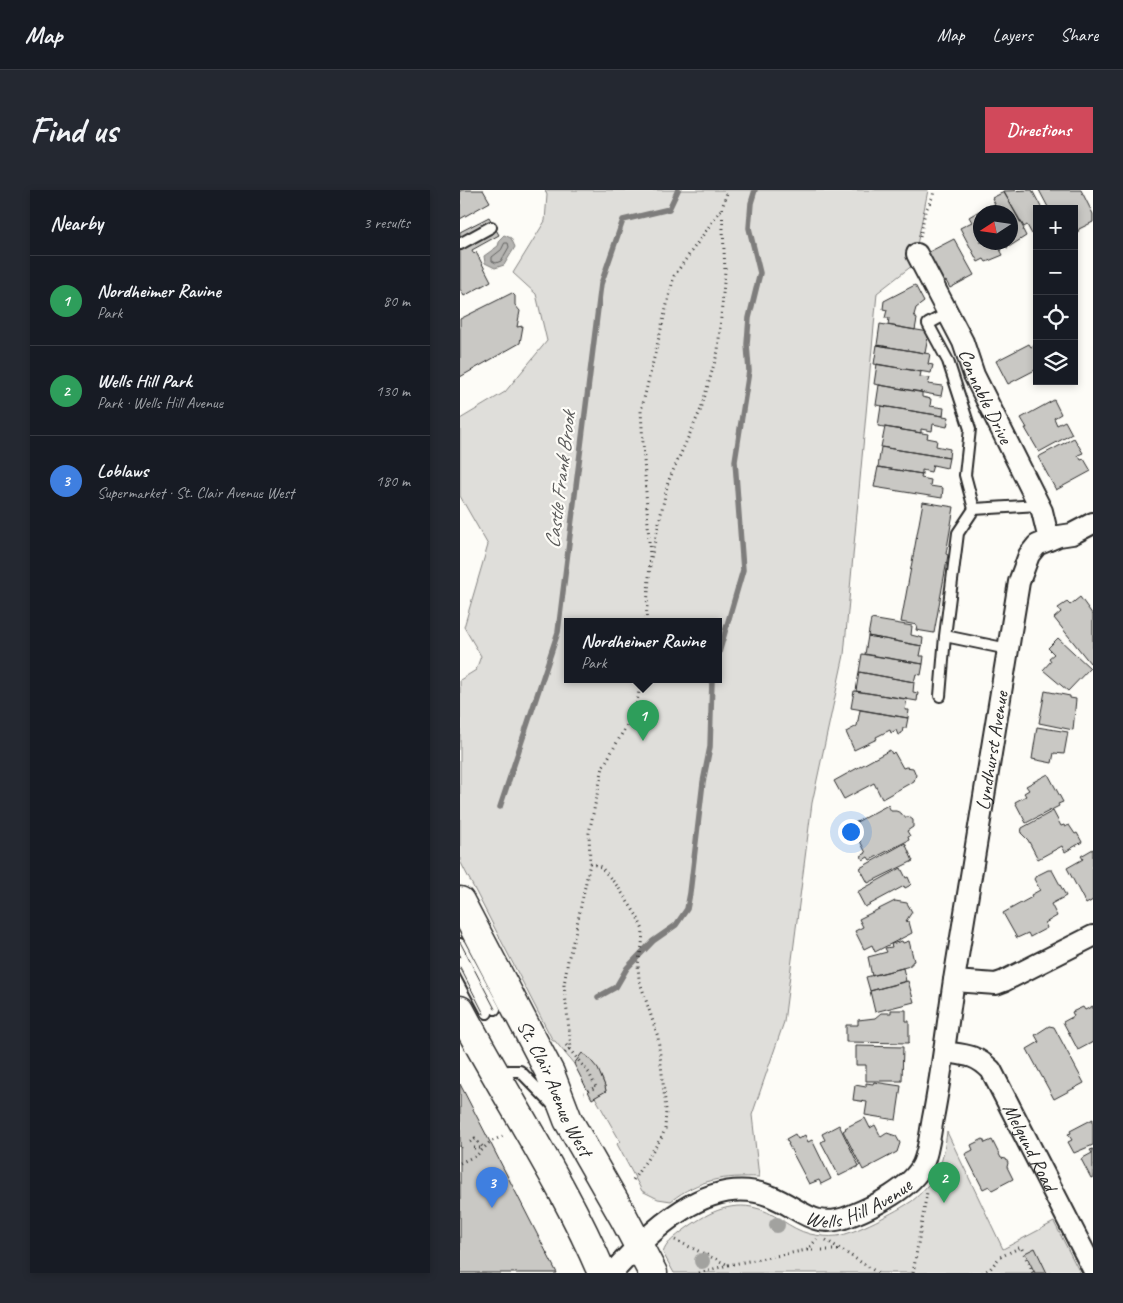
<!DOCTYPE html>
<meta charset="utf-8">
<style>
body{margin:0;font-family:Caveat,sans-serif;background:#242831;color:#f1f3f6}
.controls{position:absolute;right:15px;top:15px;display:grid;overflow:hidden;border-radius:0px;box-shadow:0 2px 8px #0003}
.controls button{width:45px;height:45px;display:grid;place-items:center;padding:0;border:0;border-bottom:1px solid #363941;background:#171b24;color:#f1f3f6;font:25px sans-serif}
.compass{position:absolute;left:513px;top:15px;width:45px;height:45px;border-radius:50%;background:#171b24;box-shadow:0 2px 8px #0003;rotate:258deg}
.you{position:absolute;left:390px;top:641px;width:18px;height:18px;margin:-12px;border:4px solid #fff;border-radius:50%;background:#1a73e8;box-shadow:0 0 0 8px #1a73e833}
.badge{display:grid;place-items:center;width:32px;height:32px;border-radius:50%;background:#d1495b;color:#fff;font-size:16px;font-weight:700}
.pin{position:absolute;translate:-50% -41px;filter:drop-shadow(0 1px 2px #0008)}
.pin::after{content:'';position:absolute;top:26px;width:18px;height:15px;background:inherit;clip-path:polygon(0 0,100% 0,50% 100%)}
.popup{position:absolute;left:104px;top:428px;width:158px;height:65px;box-sizing:border-box;display:grid;place-content:center;border-radius:0px;background:#171b24;filter:drop-shadow(0 1px 4px #0005);font-size:16px;white-space:nowrap;color:#9ea1a6}
.popup b{font-size:19px;color:#f1f3f6}
.popup::after{content:'';position:absolute;left:50%;top:100%;margin-left:-10px;border:10px solid transparent;border-top-color:#171b24}
.list{margin:0;padding:0;list-style:none}
h2{display:flex;justify-content:space-between;align-items:center;height:65px;margin:0;padding:0 20px;font-size:21px}
h2 small{font-size:16px;font-weight:400;color:#9ea1a6}
.list li{display:grid;grid-template-columns:32px 1fr auto;gap:15px;align-items:center;box-sizing:border-box;height:90px;padding:0 20px;border-top:1px solid #363941}
.list b{display:block;font-size:19px;white-space:nowrap}
.list p{margin:0;font-size:16px;white-space:nowrap;color:#9ea1a6}
.list em{font-size:16px;font-style:normal;color:#9ea1a6}
.icon{flex:none;width:28px;height:28px;fill:none;stroke:currentColor;stroke-width:2;stroke-linecap:round;stroke-linejoin:round}
.map{position:relative;flex:none;width:633px;height:1083px;overflow:hidden;border-radius:0px}
header{display:flex;align-items:center;gap:30px;box-sizing:border-box;height:70px;padding:0 25px;background:#171b24;border-bottom:1px solid #363941}
header strong{font-size:24px}
nav{display:flex;gap:28px;margin-inline-start:auto;font-size:18px}
.intro{display:flex;align-items:center;justify-content:space-between;box-sizing:border-box;height:120px;padding:0 30px}
h1{margin:0;font-size:35px}
.button{padding:12px 22px;border-radius:0px;background:#d1495b;color:#fff;font-size:18px;font-weight:700}
main{display:flex;gap:30px;padding:0 30px}
aside{flex:1;background:#171b24;border-radius:0px;box-shadow:0 2px 8px #0003}
.map>svg:first-child{display:block}
.green{fill:#dfdeda;stroke:#858482;fill-rule:evenodd}
.water{fill:#b5b4b1;stroke:#7e7d7b}
.lines{fill:none;stroke-linecap:round;stroke-linejoin:round}
.shore{stroke:#626261;stroke-width:1}
.stream{stroke:#7e7d7b;stroke-width:5.5}
.building{fill:#c9c8c4;stroke:#2b2b2b}
.lane-casing{stroke:#2b2b2b;stroke-width:14}
.street-casing{stroke:#2b2b2b;stroke-width:24}
.secondary-casing{stroke:#2b2b2b;stroke-width:31}
.path{stroke:#2b2b2b;stroke-width:3;stroke-dasharray:1 4;stroke-linecap:butt}
.lane{stroke:#fdfcf7;stroke-width:10}
.street{stroke:#fdfcf7;stroke-width:20}
.secondary{stroke:#fdfcf7;stroke-width:28}
.tram{stroke:#2b2b2b;stroke-width:1}
.tree{fill:#a2a29f}
.labels{text-anchor:middle;dominant-baseline:central;stroke-width:4.5;stroke-linejoin:round;paint-order:stroke}
.street-label{font-size:20px;fill:#2b2b2b;stroke:#fdfcf7}
.water-label{font-size:21px;font-style:italic;fill:#5b5b5a;stroke:#fdfcf7}
</style>
<header>
<strong>Map</strong>
<nav><a>Map</a><a>Layers</a><a>Share</a></nav>
</header>
<div class="intro"><h1>Find us</h1><a class="button">Directions</a></div>
<main>
<aside>
<h2>Nearby<small>3 results</small></h2>
<ul class="list">
<li><span class="badge" style="background:#2e9e5b">1</span><div><b>Nordheimer Ravine</b><p>Park</p></div><em>80 m</em></li>
<li><span class="badge" style="background:#2e9e5b">2</span><div><b>Wells Hill Park</b><p>Park · Wells Hill Avenue</p></div><em>130 m</em></li>
<li><span class="badge" style="background:#3f7fe0">3</span><div><b>Loblaws</b><p>Supermarket · St. Clair Avenue West</p></div><em>180 m</em></li>
</ul>
</aside>
<div class="map">
<svg width="633" height="1083" viewBox="0 0 633 1083">
<rect width="100%" height="100%" fill="#fdfcf7"/>
<filter id="ink" filterUnits="userSpaceOnUse"><feTurbulence type="fractalNoise" baseFrequency=".02" numOctaves="2"/><feDisplacementMap in="SourceGraphic" scale="10" xChannelSelector="R" yChannelSelector="G"/><feConvolveMatrix kernelMatrix="1 2 1 2 8 2 1 2 1" color-interpolation-filters="sRGB"/></filter>
<g filter="url(#ink)">
<!-- green -->
<path class="green" d="M85,0H468L453,75L417,103L384,465L352,613L324,832L292,925L299,987C264,986 239,989 211,1011L198,1009L182,1001L157,954L160,951L135,907L146,901C143,884 134,875 122,864L114,874L95,851H93L0,671V490L16,480L21,466L4,437L28,355L0,306V229L45,202L87,151L76,104L53,83L85,31L87,5ZM108,432H258V490H108Z
M487,942L543,1059L594,1032L620,1083H214L203,1063C206,1053 213,1049 220,1043C241,1027 264,1012 292,1017C314,1021 329,1039 350,1044C359,1046 368,1047 377,1046C394,1044 437,1021 452,1011C460,1005 469,994 475,986C483,973 485,956 487,942Z"/>
<!-- water -->
<path class="water" d="M44,45L51,48L55,57L44,75L35,78L25,73L24,66L38,56L40,49Z"/>
<g class="lines">
<!-- shore -->
<path class="shore" d="M45,53H48L49,57L41,71L36,73L32,71V67L41,60Z"/>
<!-- stream -->
<path class="stream" d="M258,466L283,380L275,271L289,181L287,154L289,128L300,83L289,38L291,13L295,0
M40,617L98,442L141,94L163,30L209,19L218,0
M138,807L156,797L167,778L193,751L216,735L227,719L230,703L243,592L250,557L252,490"/>
</g>
<!-- building -->
<path class="building" d="M0,0H23L30,12L0,29Z
M572,0L582,19H577V41L572,44L567,35L564,37L543,1Z
M579,0H621L633,24V32L619,39L618,42L614,41V19H589Z
M544,2L564,39L563,40L566,46L547,58L544,52H550V22H526L525,19L535,14L532,8Z
M519,21L520,52H536L543,65L526,72L524,69L518,72L500,38L512,32L509,27Z
M29,27L39,45L12,60L14,64L16,62L31,91L4,106L0,99V42Z
M494,49L514,85L490,98L486,91L481,94L465,64Z
M455,95L464,112L456,118L454,125L457,129L455,140L428,135L429,128H425L427,120L423,119L424,111Z
M52,103L55,106V115L60,121L57,137L63,136L60,153L0,187V129Z
M420,134L469,142L465,163L417,155Z
M569,154L571,157L577,154V179L548,194L536,171Z
M417,155L470,164L468,174L473,175L471,183L414,174Z
M417,174L461,182L460,187L470,188L468,194L483,196L481,206L414,194Z
M419,195L462,202V207L471,209L470,216L484,218L483,226L416,215Z
M594,210L601,224L594,228L597,235L605,231L612,244L579,262L565,238H567L561,228Z
M421,216L489,227L487,237L473,234L472,241L461,239V243L418,236Z
M425,237L468,244L467,248L477,250L476,256L490,259L489,268L421,257Z
M614,248L623,263L618,265L621,270L624,269L631,281L596,300L578,267Z
M421,257L489,268L487,278L473,275L471,282L462,280V284L418,277Z
M418,277L462,284L461,288L471,290L470,296L483,298L482,308L414,297Z
M463,312L494,317L486,364L488,365L474,443L456,440L457,435L441,432Z
M620,407L633,425V470L630,473L594,428L601,422L598,418L607,412L610,415Z
M411,429L452,436L451,445L463,448L462,456L408,446Z
M408,446L462,456L460,466H464L463,474L405,464Z
M598,448L630,478L608,501L583,480L591,471L589,468L594,464L588,458Z
M402,464L463,474L461,485L456,484L454,492L399,482Z
M399,482L454,492L453,502L458,503L457,511L396,501Z
M394,501L447,509L445,520H449L448,528L391,518Z
M585,501L610,506V508L616,509L613,540L579,533Z
M400,520L448,528L446,538H443L442,543L438,545L436,540L431,543L430,540L416,547L417,549L394,560L386,542L397,536Z
M577,537L608,542L604,564L594,563L592,573L572,569Z
M430,560L432,564L434,562L443,578L446,577L453,578L456,585L454,591L422,609L414,593L384,609L374,591Z
M588,584L603,612L598,614L599,616L566,633L555,612L566,606L564,603L569,600L566,596Z
M428,615L431,621H436L441,623L444,627H449L453,630V637L447,641L450,646L448,647L449,650L410,670L408,667L403,670L401,666L406,663L396,643L391,645L387,639L392,637L391,635Z
M593,621L601,636L604,635L605,637L609,635L615,644L617,643L622,652L605,662L602,656L578,669L568,650L561,643L562,638Z
M445,653L453,671L408,693L400,678Z
M633,659V710L626,714L607,678L623,669L621,666Z
M441,678L446,688L448,687L451,694L449,696L445,698L444,696L405,717L397,702Z
M588,680H592L606,706L591,714L597,726L585,733L587,738L570,747L568,743L557,748L543,723L572,707L571,705L580,700L574,689L576,686Z
M435,711L447,713L452,722L446,731L449,732L452,743L415,762L412,755L404,759L395,741L403,737L399,729Z
M442,751L443,753L449,751L454,771L452,772V774H450V776L412,786L408,767L427,762L425,758L432,757L431,754Z
M443,778L446,791L410,801L406,787Z
M448,791L454,812L415,822L410,801Z
M633,816V852L618,860L603,832L614,826L612,822L623,817L625,820Z
M431,820H446V831H449V853L386,852V835H398V830L415,828L421,823H431Z
M589,836L594,837L624,893L594,909L567,859L579,852L575,845Z
M396,856L443,857L442,891H406V875H396Z
M122,863L128,867L138,879L145,896L146,901L132,909L114,874Z
M414,892L441,896L436,930L405,925L407,912L393,910L395,895L406,897V893L413,894Z
M0,894L30,952L97,1083H0Z
M405,928L410,938L415,935L421,947L427,943L436,946L440,953L437,962L403,980L383,941L386,939L385,938Z
M633,929V955L614,963L608,952L612,950L608,944L611,943L610,941Z
M379,935L399,976L379,986L361,952L365,950L362,944Z
M335,944L338,949L345,945L348,952L352,950L371,989L361,994L359,990L349,994L328,954H329L326,949Z
M523,949L525,953L532,950L541,968L546,969L548,973L547,977L553,989L532,1000L529,996L523,999L505,964L513,960L511,955Z
M633,959V987L631,988L621,969L632,963L630,960Z
M575,1058L587,1083H575L565,1063Z"/>
<g class="lines">
<defs>
<path id="lane" d="M0,54L31,37
M488,123L468,134L488,171L510,239L505,285L514,319
M485,446L498,343L514,319L579,315
M480,506L485,446L548,459
M0,754L35,819
M0,772L27,823
M37,882L50,881H60L93,915"/>
<g id="street">
<path id="s1" d="M457,64L503,152L514,185L582,321L589,350"/>
<path d="M494,791L536,794L544,791L633,746"/>
<path id="s2" d="M484,862C505,865 515,864 531,880L633,1079"/>
<path id="s3" d="M152,1083C190,1042 248,982 310,1006C341,1018 353,1041 390,1026C413,1017 452,998 463,974C469,960 470,943 473,928C482,882 487,836 494,790C516,658 537,525 559,392L569,365L577,355L599,346L612,344L633,333"/>
</g>
<g id="secondary">
<path id="s4" d="M0,711L90,883L108,930L164,1028L193,1083"/>
<path d="M0,820C46,908 103,991 142,1083"/>
</g>
</defs>
<!-- lane casing -->
<use href="#lane" class="lane-casing"/>
<!-- street casing -->
<use href="#street" class="street-casing"/>
<!-- secondary casing -->
<use href="#secondary" class="secondary-casing"/>
<!-- path -->
<path class="path" d="M460,47L465,22L473,6L474,0
M190,367L181,221L214,86L262,18
M186,432L190,373L208,292L241,219L258,161L265,81L262,18L268,0
M130,673L141,677L158,697L177,726L183,740L182,756L178,774L179,789L198,847L206,920L205,939L202,947L171,993
M106,855L129,883L136,897L124,903
M105,863L111,857L104,795L108,770L115,744L130,673L129,643L143,577L168,533L177,512L181,490
M10,952L15,949L24,958
M0,957L2,956
M14,958H23
M0,973L17,965L30,952L43,946
M215,1050L268,1075
M366,1050L418,1083
M347,1060H381
M239,1083L268,1075L347,1060L357,1049
M453,1083L467,1002
M522,1083L530,1079L540,1067L561,1057L573,1083"/>
<!-- lane -->
<use href="#lane" class="lane"/>
<!-- street -->
<use href="#street" class="street"/>
<!-- secondary -->
<use href="#secondary" class="secondary"/>
<!-- tram -->
<path class="tram" d="M0,752L35,819
M0,777L24,824"/>
</g>
<!-- trees -->
<g class="tree">
<circle cx="317" cy="1035" r="8"/>
<circle cx="242" cy="1071" r="8"/>
</g>
</g>
<g class="labels">
<!-- street labels -->
<g class="street-label">
<text stroke="none"><textPath href="#s1" startOffset="158">Connable Drive</textPath></text>
<text stroke="none"><textPath href="#s3" startOffset="784">Lyndhurst Avenue</textPath></text>
<text stroke="none"><textPath href="#s4" startOffset="210">St. Clair Avenue West</textPath></text>
<text stroke="none"><textPath href="#s2" startOffset="138">Melgund Road</textPath></text>
<text stroke="none"><textPath href="#s3" startOffset="285">Wells Hill Avenue</textPath></text>
</g>
<!-- water labels -->
<g class="water-label">
<text transform="translate(100 290) rotate(-83)">Castle Frank Brook</text>
</g>
</g>
</svg>
<div class="controls">
<button>+</button>
<button>−</button>
<button><svg class="icon" aria-label="locate" viewBox="0 0 24 24"><circle cx="12" cy="12" r="6"/><path d="M12 2v4M12 18v4M2 12h4M18 12h4"/></svg></button>
<button><svg class="icon" aria-label="layers" viewBox="0 0 24 24"><path d="M12 4l9 5-9 5-9-5zM3 14l9 5 9-5"/></svg></button>
</div>
<svg class="compass" viewBox="-18 -18 36 36"><path d="M0-13l5 13h-10z" fill="#e53935"/><path d="M0 13l5-13h-10z" fill="#9ea1a6"/></svg>
<div class="you"></div>
<div class="pin badge" style="left:183px;top:551px;background:#2e9e5b">1</div>
<div class="popup"><b>Nordheimer Ravine</b>Park</div>
<div class="pin badge" style="left:484px;top:1013px;background:#2e9e5b">2</div>
<div class="pin badge" style="left:32px;top:1018px;background:#3f7fe0">3</div>
</div>
</main>
